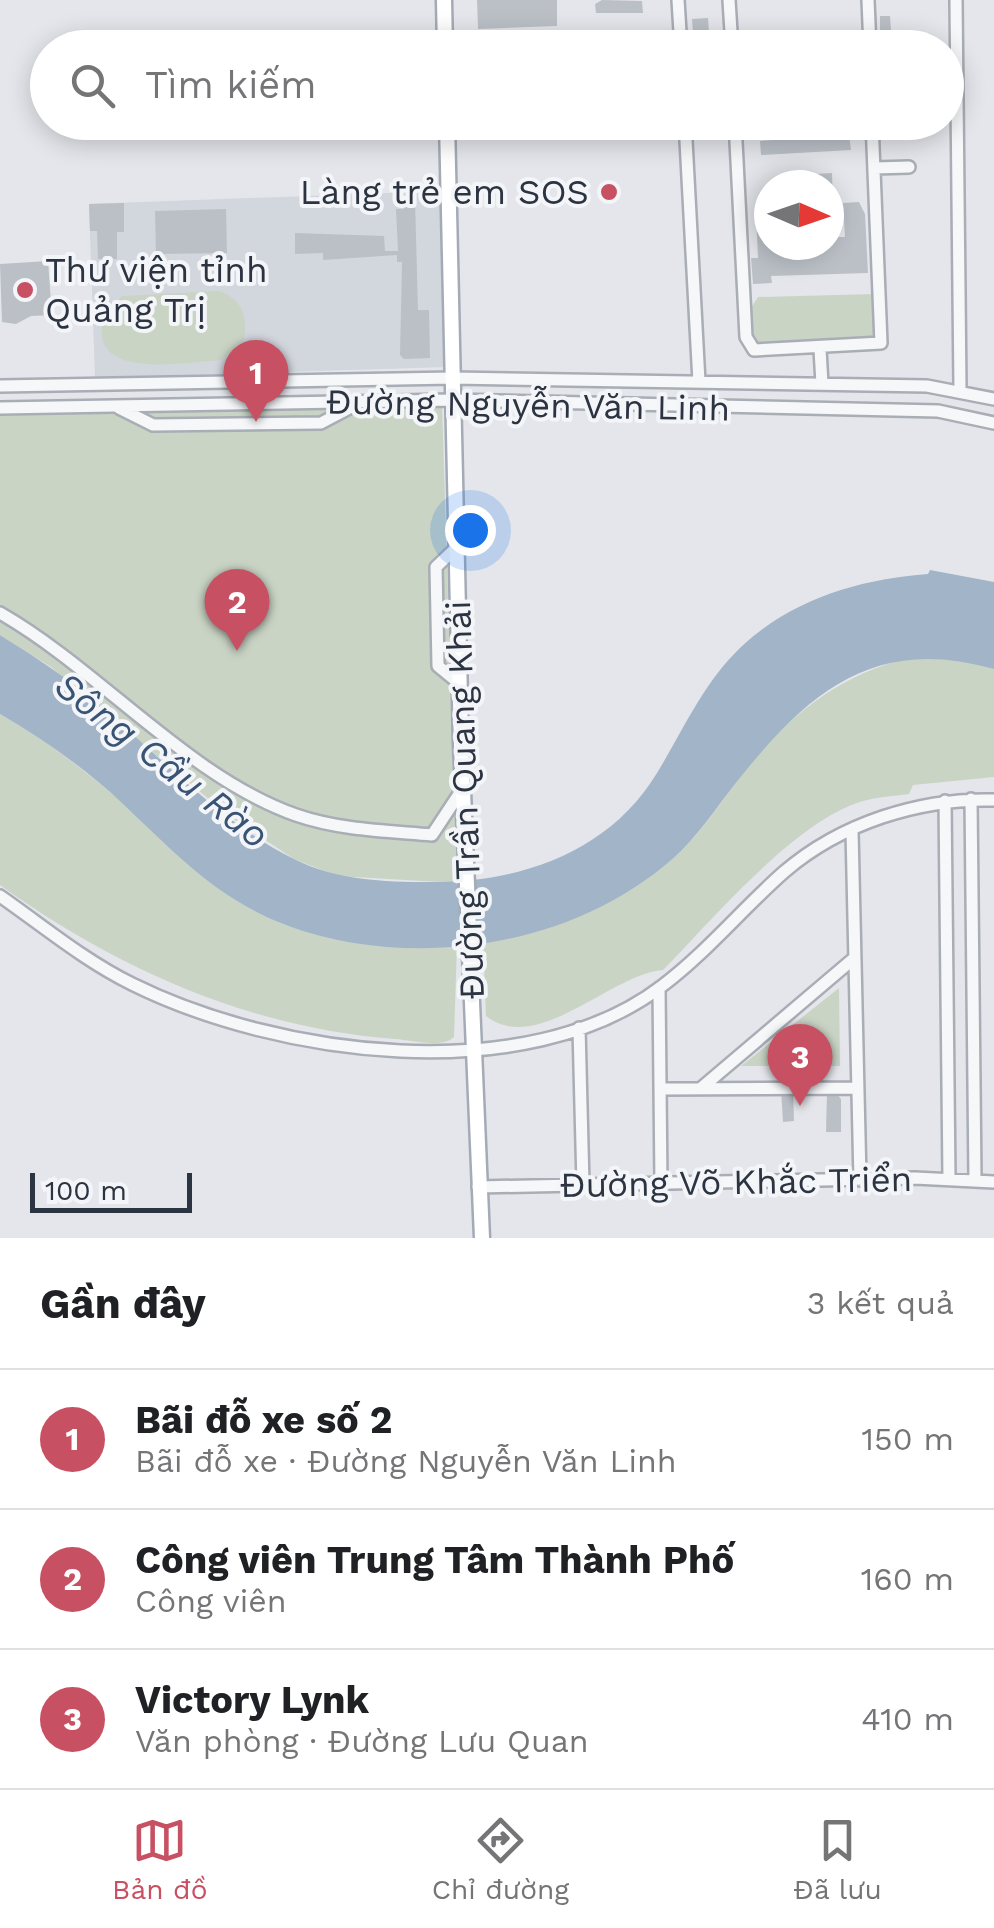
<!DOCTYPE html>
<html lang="vi">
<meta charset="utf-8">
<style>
body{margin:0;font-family:"Work Sans",sans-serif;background:#f6f6f6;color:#202124}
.compass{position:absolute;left:754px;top:170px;width:90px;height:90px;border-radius:50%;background:#fff;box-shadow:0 5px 25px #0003;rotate:92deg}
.scale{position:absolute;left:30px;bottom:25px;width:162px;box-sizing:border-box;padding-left:10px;border:5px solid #2c3442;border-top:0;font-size:28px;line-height:35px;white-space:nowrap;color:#2c3442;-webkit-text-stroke:8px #f3f5f8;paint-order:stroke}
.you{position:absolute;left:470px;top:530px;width:35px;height:35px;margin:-25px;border:8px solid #fff;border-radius:50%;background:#1a73e8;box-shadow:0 0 0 15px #1a73e833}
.badge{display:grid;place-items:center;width:65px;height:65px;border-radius:50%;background:#c75162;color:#fff;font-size:32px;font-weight:700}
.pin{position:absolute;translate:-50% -82px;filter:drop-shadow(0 2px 5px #0008)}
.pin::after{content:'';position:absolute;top:52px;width:35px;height:30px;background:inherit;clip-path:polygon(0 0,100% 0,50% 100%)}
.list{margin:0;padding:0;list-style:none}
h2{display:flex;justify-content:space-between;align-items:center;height:130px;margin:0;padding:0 40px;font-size:42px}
h2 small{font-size:32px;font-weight:400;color:#757577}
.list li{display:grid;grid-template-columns:65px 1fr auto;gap:30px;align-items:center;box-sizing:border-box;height:140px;padding:0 40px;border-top:2px solid #e0e0e0}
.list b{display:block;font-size:38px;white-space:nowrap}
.list p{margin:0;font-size:32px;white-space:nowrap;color:#757577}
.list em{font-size:32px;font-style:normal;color:#757577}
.icon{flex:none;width:55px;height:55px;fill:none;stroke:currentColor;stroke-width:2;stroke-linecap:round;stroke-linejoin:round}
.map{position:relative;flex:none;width:994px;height:1238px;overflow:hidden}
.search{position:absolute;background:#fff;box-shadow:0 5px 25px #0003;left:30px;right:30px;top:30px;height:110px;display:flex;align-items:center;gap:25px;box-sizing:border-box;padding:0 35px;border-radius:55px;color:#757577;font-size:38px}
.sheet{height:550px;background:#fff}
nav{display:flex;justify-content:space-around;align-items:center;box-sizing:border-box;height:140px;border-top:2px solid #e0e0e0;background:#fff;font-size:28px;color:#757577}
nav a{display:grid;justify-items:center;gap:5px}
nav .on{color:#c75162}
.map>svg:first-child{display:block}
.built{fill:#d2d6dd}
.green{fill:#c9d4c5}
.water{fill:#a1b4c8}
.building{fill:#bbc0c7}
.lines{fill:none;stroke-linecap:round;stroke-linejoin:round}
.minor-casing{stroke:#a9adb5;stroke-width:16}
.major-casing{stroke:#a4abb6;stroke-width:19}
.minor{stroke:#f6f7f9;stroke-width:11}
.major{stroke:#fff;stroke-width:14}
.poi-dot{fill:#c75162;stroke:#f3f5f8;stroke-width:4}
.labels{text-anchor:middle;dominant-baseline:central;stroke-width:8;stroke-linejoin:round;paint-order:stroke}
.poi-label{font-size:35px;fill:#2c3442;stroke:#f3f5f8;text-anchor:end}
.street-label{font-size:35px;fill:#2c3442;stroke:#f3f5f8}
.water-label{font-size:38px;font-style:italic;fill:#385374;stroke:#f3f5f8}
</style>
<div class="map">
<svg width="994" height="1238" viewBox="0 0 994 1238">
<rect width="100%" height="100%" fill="#e4e6eb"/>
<!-- built -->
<path class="built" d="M442,191L448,367L95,378L89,204Z"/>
<!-- green -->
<path class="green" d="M219,291C242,299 248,316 244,339L221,360C184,362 80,383 106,312L122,296Z
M875,294L879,330L873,337L757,345L750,340L749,311L758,297Z
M442,404L457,883L337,876L294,859L229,816L51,667L0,635V406Z
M923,655L955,658L994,669V777L913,785L909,794C894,796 877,797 863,801C796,820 712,920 663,970C611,974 537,1056 486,1016L483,941C559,930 625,904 681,851C703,829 720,804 738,779C787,715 843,670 923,655Z
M0,714C42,738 81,767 118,799C172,847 218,901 288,926C331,940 394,940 440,946L457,944L454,1037C442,1049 412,1040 395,1039C250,1028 117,969 0,885Z
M839,988L840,1066H741Z"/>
<!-- water -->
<path class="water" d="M930,570L994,582V669C879,636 813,687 743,774C722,799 705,827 681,851C583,945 419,972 291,927C220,902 175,853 122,803C86,769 43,739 0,714V635C37,658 72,681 105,710C165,761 224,825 296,860C337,880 383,882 429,882C517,883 608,854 657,773C684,729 703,683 741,647C792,599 860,579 928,574Z"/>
<!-- building -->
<path class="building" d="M477,0H557V26L478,29Z
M602,0L642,1L643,13H596L595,4Z
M880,16H890L891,30H904L905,41L880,42Z
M708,18L710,48H694L692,19Z
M830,38L831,48H769V41Z
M849,135L851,150L761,155L760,141Z
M832,173L834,228L829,229V185H783V176Z
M404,199H415L418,310H429L430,358L404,359L400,355L402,262H397V255L323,260V253L295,254V233L384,236L385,251H398L396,209H404Z
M859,202L865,214L868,273L771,276L772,283L753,284L751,258H758L756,213L760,207H769V245H829V237H845L843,203Z
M124,203V232H117V259H98L97,231H90L89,204Z
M226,209L227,253L156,254L155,211Z
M48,261L52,315L31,316L16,324L2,322L0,264Z
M781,1090H793L794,1121L783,1122Z
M827,1092H835L841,1099V1132H826Z"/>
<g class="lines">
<defs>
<path id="minor" d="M678,0L681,48
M729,0L732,48
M868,0L870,48
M956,0L960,389
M685,122L699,382
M735,122L746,337L754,350L881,343L872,122
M874,168L909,167
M820,349L822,384
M0,386L453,378L927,386L994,399
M0,408L453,400L938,411L994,423
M119,408L153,425L321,423L357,404
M457,547L436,567L438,666L460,684
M0,613C101,671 188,777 296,815C339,830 387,831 432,835L463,788
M971,799L975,1180
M945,801L949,1179
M852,831L860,1180
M0,896C43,926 85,961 132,984C277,1056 526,1090 662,986C707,952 742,909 784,872C841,823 920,798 994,800
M659,988L661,1184
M579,1028L583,1185
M661,1089L856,1088
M700,1089L852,960
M478,1187L915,1178L994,1182"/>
<path id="major" d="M444,0L445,48
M447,122L461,744L482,1238"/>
</defs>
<!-- minor casing -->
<use href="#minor" class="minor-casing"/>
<!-- major casing -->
<use href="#major" class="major-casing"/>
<!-- minor -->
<use href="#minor" class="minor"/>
<!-- major -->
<use href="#major" class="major"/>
</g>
<!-- markers -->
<g class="poi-dot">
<circle cx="609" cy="192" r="10"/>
<circle cx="25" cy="290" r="10"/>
</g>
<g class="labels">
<!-- poi labels -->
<g class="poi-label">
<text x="589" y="192">Làng trẻ em SOS</text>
<text x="45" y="270" text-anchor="start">Thư viện tỉnh<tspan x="45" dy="40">Quảng Trị</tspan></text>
</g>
<!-- street labels -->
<g class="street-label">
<text transform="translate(528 405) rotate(1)">Đường Nguyễn Văn Linh</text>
<text transform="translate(465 800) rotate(-92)">Đường Trần Quang Khải</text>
<text transform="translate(736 1182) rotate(-1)">Đường Võ Khắc Triển</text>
</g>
<!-- water labels -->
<g class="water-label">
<text transform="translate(162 760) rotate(38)">Sông Cầu Rào</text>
</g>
</g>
</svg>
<svg class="compass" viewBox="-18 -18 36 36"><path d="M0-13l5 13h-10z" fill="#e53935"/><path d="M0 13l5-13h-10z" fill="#757577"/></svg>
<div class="scale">100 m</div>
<div class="you"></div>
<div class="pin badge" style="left:256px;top:422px">1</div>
<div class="pin badge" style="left:237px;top:651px">2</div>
<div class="pin badge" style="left:800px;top:1106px">3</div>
<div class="search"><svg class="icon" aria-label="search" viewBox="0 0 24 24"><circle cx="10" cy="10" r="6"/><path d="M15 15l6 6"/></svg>Tìm kiếm</div>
</div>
<section class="sheet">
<h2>Gần đây<small>3 kết quả</small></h2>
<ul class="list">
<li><span class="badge">1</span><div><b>Bãi đỗ xe số 2</b><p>Bãi đỗ xe · Đường Nguyễn Văn Linh</p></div><em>150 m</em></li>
<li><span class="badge">2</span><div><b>Công viên Trung Tâm Thành Phố</b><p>Công viên</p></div><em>160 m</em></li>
<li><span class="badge">3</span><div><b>Victory Lynk</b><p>Văn phòng · Đường Lưu Quan</p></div><em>410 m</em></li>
</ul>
</section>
<nav>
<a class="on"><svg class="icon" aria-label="map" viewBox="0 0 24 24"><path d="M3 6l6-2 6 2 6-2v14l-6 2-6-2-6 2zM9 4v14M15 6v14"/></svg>Bản đồ</a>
<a><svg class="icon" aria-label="directions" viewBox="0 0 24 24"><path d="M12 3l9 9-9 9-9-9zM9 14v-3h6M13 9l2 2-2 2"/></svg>Chỉ đường</a>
<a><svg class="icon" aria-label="saved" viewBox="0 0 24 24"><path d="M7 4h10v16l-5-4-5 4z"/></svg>Đã lưu</a>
</nav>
